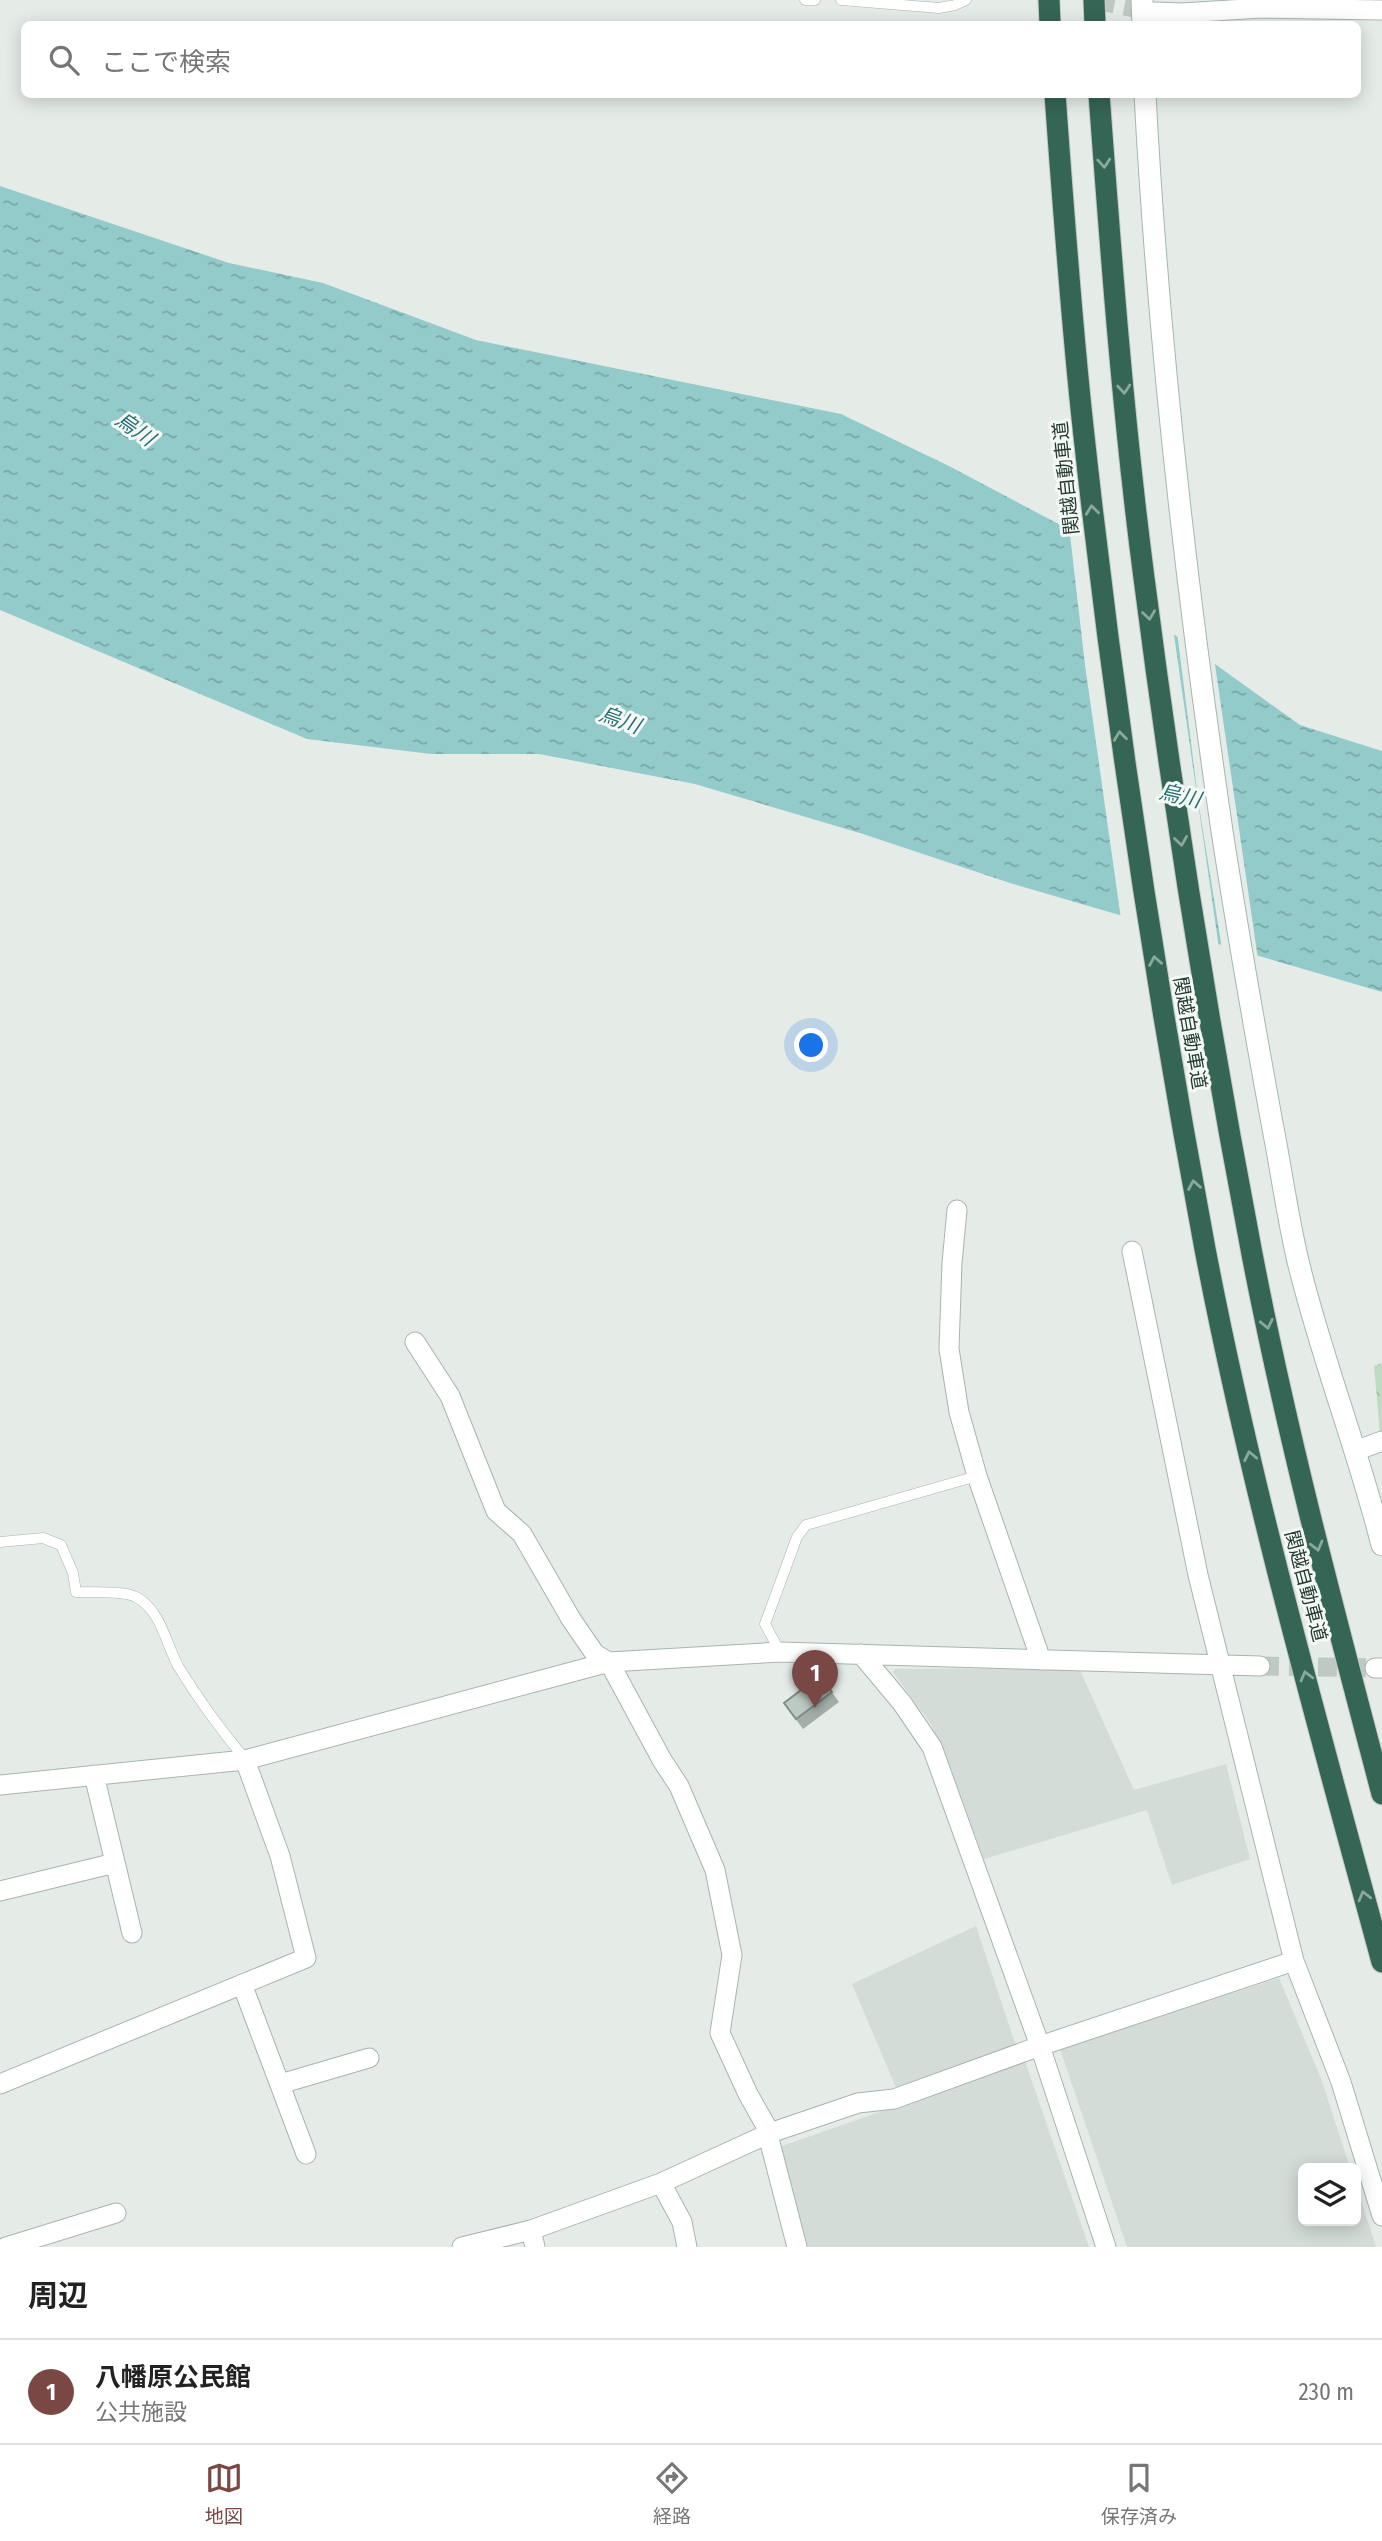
<!DOCTYPE html>
<html lang="ja">
<meta charset="utf-8">
<style>
body{margin:0;font-family:"Fira Sans Condensed","Noto Sans JP",sans-serif;background:#f2f2f2;color:#222}
.controls{position:absolute;right:21px;bottom:21px;display:grid;overflow:hidden;border-radius:10px;box-shadow:0 4px 18px #0003}
.controls button{width:63px;height:63px;display:grid;place-items:center;padding:0;border:0;border-bottom:2px solid #e0e0e0;background:#fff;color:#222;font:35px sans-serif}
.you{position:absolute;left:812px;top:1046px;width:24px;height:24px;margin:-18px;border:5px solid #fff;border-radius:50%;background:#1a73e8;box-shadow:0 0 0 10px #1a73e833}
.badge{display:grid;place-items:center;width:46px;height:46px;border-radius:50%;background:#794844;color:#fff;font-size:23px;font-weight:700}
.pin{position:absolute;translate:-50% -58px;filter:drop-shadow(0 2px 4px #0008)}
.pin::after{content:'';position:absolute;top:37px;width:24px;height:21px;background:inherit;clip-path:polygon(0 0,100% 0,50% 100%)}
.list{margin:0;padding:0;list-style:none}
h2{display:flex;justify-content:space-between;align-items:center;height:91px;margin:0;padding:0 28px;font-size:30px}
h2 small{font-size:23px;font-weight:400;color:#767676}
.list li{display:grid;grid-template-columns:46px 1fr auto;gap:21px;align-items:center;box-sizing:border-box;height:105px;padding:0 28px;border-top:2px solid #e0e0e0}
.list b{display:block;font-size:26px;white-space:nowrap}
.list p{margin:0;font-size:23px;white-space:nowrap;color:#767676}
.list em{font-size:23px;font-style:normal;color:#767676}
.icon{flex:none;width:38px;height:38px;fill:none;stroke:currentColor;stroke-width:2;stroke-linecap:round;stroke-linejoin:round}
.map{position:relative;flex:none;width:1382px;height:2247px;overflow:hidden}
.search{position:absolute;background:#fff;box-shadow:0 4px 18px #0003;left:21px;right:21px;top:21px;height:77px;display:flex;align-items:center;gap:18px;box-sizing:border-box;padding:0 24px;border-radius:10px;color:#767676;font-size:26px}
.sheet{height:196px;background:#fff}
nav{display:flex;justify-content:space-around;align-items:center;box-sizing:border-box;height:98px;border-top:2px solid #e0e0e0;background:#fff;font-size:19px;color:#767676}
nav a{display:grid;justify-items:center;gap:4px}
nav .on{color:#794844}
.map>svg:first-child{display:block}
.built{fill:#d3dcd7}
.park{fill:url(#park-crowns)}
.water{fill:url(#water-ripples)}
.pier{fill:#e5ece8}
.lines{fill:none;stroke-linecap:round;stroke-linejoin:round}
.street-tunnel{stroke:#bfc9c4;stroke-width:19;stroke-dasharray:19 10;stroke-linecap:butt}
.lane-casing{stroke:#a8b4ae;stroke-width:11}
.street-casing{stroke:#a8b4ae;stroke-width:21}
.secondary-casing{stroke:#a4b7ae;stroke-width:23}
.highway-casing{stroke:#c2c8c6;stroke-width:23}
.lane{stroke:#fff;stroke-width:10}
.street{stroke:#fff;stroke-width:19}
.secondary{stroke:#fff;stroke-width:21}
.highway{stroke:#356554;stroke-width:21}
.wall{fill:#a3aea8}
.building{fill:#bdcac3;stroke:#848d88;stroke-width:2}
.oneway{stroke:#8ba89d}
.labels{text-anchor:middle;dominant-baseline:central;stroke-width:6;stroke-linejoin:round;paint-order:stroke}
.street-label{font-size:19px;fill:#263c33;stroke:#f5f9f6}
.water-label{font-size:21px;font-style:italic;fill:#267172;stroke:#f5f9f6}
</style>
<div class="map">
<svg width="1382" height="2247" viewBox="0 0 1382 2247">
<defs>
<pattern id="park-crowns" width="20" height="18" patternUnits="userSpaceOnUse" patternTransform="scale(1.75)"><rect width="20" height="18" fill="#c0dbc3"/><path d="M2 6a3 3 0 1 1 6 0M12 15a3 3 0 1 1 6 0" fill="none" stroke="#a5bda8"/></pattern>
<pattern id="water-ripples" width="26" height="14" patternUnits="userSpaceOnUse" patternTransform="scale(1.75)"><rect width="26" height="14" fill="#93cbcb"/><path d="M2 4q2-2 4 0t4 0M15 11q2-2 4 0t4 0" fill="none" stroke="#78a6a5"/></pattern>
</defs>
<rect width="100%" height="100%" fill="#e5ece8"/>
<!-- built -->
<path class="built" d="M1079,1668L1134,1790L1226,1764L1250,1859L1172,1885L1147,1810L984,1859L950,1766L931,1724L893,1672L895,1669Z
M976,1926L1016,2046L897,2090L852,1984Z
M1279,1978L1322,2081L1350,2168H1303V2221H1356V2185L1376,2247H1127L1060,2049Z
M1025,2061L1089,2247H806L779,2147Z"/>
<!-- park -->
<path class="park" d="M1382,1363V1433L1380,1434L1374,1366Z"/>
<!-- water -->
<path class="water" d="M0,186L229,263L323,283L476,340L841,414L949,466L1083,537L1172,633L1300,725L1382,751V992L1010,883L863,834L695,784L539,754H431L307,739L0,610Z"/>
<!-- pier -->
<path class="pier" d="M1069,526L1085,534L1173,628L1219,948L1121,919L1085,665Z
M1177,632L1214,658L1258,959L1222,949L1199,806Z"/>
<g class="lines">
<!-- street-tunnel -->
<path class="street-tunnel" d="M1096,0L1154,12
M1260,1666L1375,1668"/>
<defs>
<path id="lane" d="M805,0H815
M841,0L939,8L955,5L966,0
M0,1542L43,1538L61,1545L73,1573L76,1592C92,1593 123,1590 136,1597C161,1610 166,1644 178,1666C198,1699 221,1730 245,1759
M780,1652L765,1624L797,1537L806,1525L977,1476"/>
<path id="street" d="M1154,12L1182,13L1262,8L1382,10
M957,1210L952,1263L949,1349L959,1412L977,1476L1041,1660
M1132,1251L1198,1575L1294,1961L1341,2082L1382,2216
M415,1342L450,1396L496,1511L522,1534L571,1619L595,1654L609,1662L662,1760L679,1786L715,1870L732,1955L720,2033L748,2094L770,2133L768,2135L797,2247
M1355,1451L1382,1441
M861,1654L902,1703L932,1747L1040,2046L1106,2247
M1375,1668H1382
M94,1775L132,1933
M0,1785L245,1760L609,1662L780,1652L1260,1666
M0,1891L115,1863
M242,1984L306,2154
M0,2084L306,1958L280,1856L245,1760
M280,2084L369,2058
M661,2183L682,2222L687,2247
M531,2230L535,2247
M6,2247L116,2213
M462,2247L531,2230L661,2183L770,2133L858,2103L894,2099L1040,2046L1294,1961"/>
<path id="secondary" d="M1142,0L1143,24
M1145,94C1158,341 1186,586 1222,831C1237,928 1254,1025 1272,1123C1281,1168 1287,1215 1298,1261C1321,1357 1358,1449 1382,1545"/>
<path id="highway" d="M1049,0L1050,24
M1094,0L1095,24
M1055,94C1063,205 1071,317 1083,427C1113,703 1154,977 1205,1249C1251,1489 1318,1726 1382,1962
M1099,94C1111,256 1123,418 1144,578C1173,804 1209,1030 1252,1254C1287,1436 1335,1615 1382,1794"/>
</defs>
<!-- lane casing -->
<use href="#lane" class="lane-casing"/>
<!-- street casing -->
<use href="#street" class="street-casing"/>
<!-- secondary casing -->
<use href="#secondary" class="secondary-casing"/>
<!-- highway casing -->
<use href="#highway" class="highway-casing"/>
<!-- lane -->
<use href="#lane" class="lane"/>
<!-- street -->
<use href="#street" class="street"/>
<!-- secondary -->
<use href="#secondary" class="secondary"/>
<!-- highway -->
<use href="#highway" class="highway"/>
</g>
<!-- wall -->
<path class="wall" d="M819,1675L839,1702L803,1729L784,1703Z"/>
<!-- building -->
<path class="building" d="M819,1675L832,1692L796,1719L784,1703L801,1690L796,1684L805,1678L809,1683Z"/>
<!-- one-way arrows -->
<defs><path id="oneway-chevron" d="M-2-3.5L2.5 0L-2 3.5" fill="none" stroke-width="1.6" stroke-linecap="round" stroke-linejoin="round" transform="scale(1.75)"/></defs>
<g class="oneway">
<use href="#oneway-chevron" transform="translate(1104 163) rotate(86)"/>
<use href="#oneway-chevron" transform="translate(1124 389) rotate(85)"/>
<use href="#oneway-chevron" transform="translate(1092 510) rotate(-97)"/>
<use href="#oneway-chevron" transform="translate(1149 615) rotate(82)"/>
<use href="#oneway-chevron" transform="translate(1120 736) rotate(-97)"/>
<use href="#oneway-chevron" transform="translate(1181 841) rotate(81)"/>
<use href="#oneway-chevron" transform="translate(1155 961) rotate(-100)"/>
<use href="#oneway-chevron" transform="translate(1194 1185) rotate(-100)"/>
<use href="#oneway-chevron" transform="translate(1267 1324) rotate(78)"/>
<use href="#oneway-chevron" transform="translate(1250 1456) rotate(-102)"/>
<use href="#oneway-chevron" transform="translate(1317 1546) rotate(75)"/>
<use href="#oneway-chevron" transform="translate(1306 1676) rotate(-105)"/>
<use href="#oneway-chevron" transform="translate(1364 1896) rotate(-105)"/>
</g>
<g class="labels">
<!-- street labels -->
<g class="street-label">
<text transform="translate(1066 478) rotate(-96)">関越自動車道</text>
<text transform="translate(1190 1033) rotate(80)">関越自動車道</text>
<text transform="translate(1306 1586) rotate(75)">関越自動車道</text>
</g>
<!-- water labels -->
<g class="water-label">
<text transform="translate(135 429) rotate(35)">烏川</text>
<text transform="translate(620 720) rotate(20)">烏川</text>
<text transform="translate(1180 796) rotate(13)">烏川</text>
</g>
</g>
</svg>
<div class="controls">
<button><svg class="icon" aria-label="layers" viewBox="0 0 24 24"><path d="M12 4l9 5-9 5-9-5zM3 14l9 5 9-5"/></svg></button>
</div>
<div class="you"></div>
<div class="pin badge" style="left:815px;top:1708px">1</div>
<div class="search"><svg class="icon" aria-label="search" viewBox="0 0 24 24"><circle cx="10" cy="10" r="6"/><path d="M15 15l6 6"/></svg>ここで検索</div>
</div>
<section class="sheet">
<h2>周辺<small></small></h2>
<ul class="list">
<li><span class="badge">1</span><div><b>八幡原公民館</b><p>公共施設</p></div><em>230 m</em></li>
</ul>
</section>
<nav>
<a class="on"><svg class="icon" aria-label="map" viewBox="0 0 24 24"><path d="M3 6l6-2 6 2 6-2v14l-6 2-6-2-6 2zM9 4v14M15 6v14"/></svg>地図</a>
<a><svg class="icon" aria-label="directions" viewBox="0 0 24 24"><path d="M12 3l9 9-9 9-9-9zM9 14v-3h6M13 9l2 2-2 2"/></svg>経路</a>
<a><svg class="icon" aria-label="saved" viewBox="0 0 24 24"><path d="M7 4h10v16l-5-4-5 4z"/></svg>保存済み</a>
</nav>
